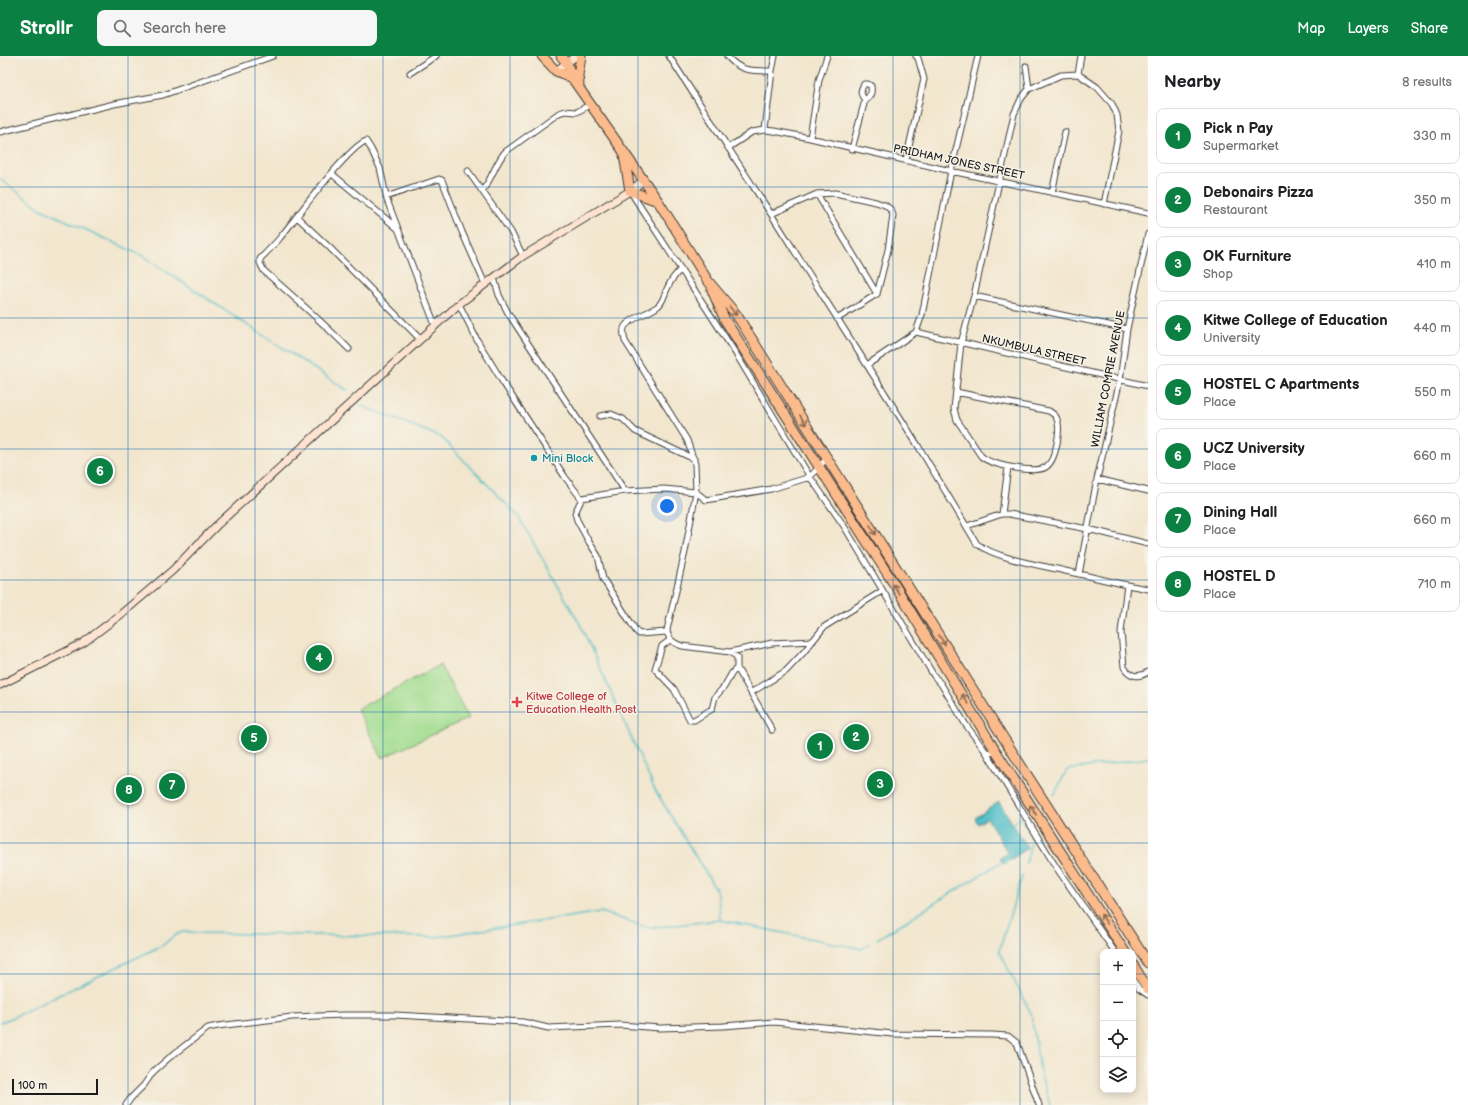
<!DOCTYPE html>
<meta charset="utf-8">
<style>
body{margin:0;font-family:"Balsamiq Sans",sans-serif;background:#f6f6f6;color:#202124}
.controls{position:absolute;right:12px;bottom:12px;display:grid;overflow:hidden;border-radius:8px;box-shadow:0 2px 10px #0003}
.controls button{width:36px;height:36px;display:grid;place-items:center;padding:0;border:0;border-bottom:1px solid #e0e0e0;background:#fff;color:#202124;font:20px sans-serif}
.scale{position:absolute;left:12px;bottom:10px;width:86px;box-sizing:border-box;padding-left:4px;border:2px solid #1c1c1c;border-top:0;font-size:11px;line-height:14px;white-space:nowrap;color:#1c1c1c;-webkit-text-stroke:3px #f7f3e8;paint-order:stroke}
.you{position:absolute;left:667px;top:450px;width:14px;height:14px;margin:-10px;border:3px solid #fff;border-radius:50%;background:#1a73e8;box-shadow:0 0 0 6px #1a73e833}
.badge{display:grid;place-items:center;width:26px;height:26px;border-radius:50%;background:#0b8043;color:#fff;font-size:13px;font-weight:700}
.pin{position:absolute;translate:-50% -50%;border:2px solid #fff;box-shadow:0 1px 4px #0006}
.list{margin:0;padding:0;list-style:none}
h2{display:flex;justify-content:space-between;align-items:center;height:52px;margin:0;padding:0 16px;font-size:17px}
h2 small{font-size:13px;font-weight:400;color:#757577}
.list li{display:grid;grid-template-columns:26px 1fr auto;gap:12px;align-items:center;box-sizing:border-box;height:56px;margin:0 8px 8px;padding:0 8px;border:1px solid #e0e0e0;border-radius:8px}
.list b{display:block;font-size:15px;white-space:nowrap}
.list p{margin:0;font-size:13px;white-space:nowrap;color:#757577}
.list em{font-size:13px;font-style:normal;color:#757577}
.icon{flex:none;width:22px;height:22px;fill:none;stroke:currentColor;stroke-width:2;stroke-linecap:round;stroke-linejoin:round}
.map{position:relative;flex:none;width:1148px;height:1049px;overflow:hidden}
header{display:flex;align-items:center;gap:24px;box-sizing:border-box;height:56px;padding:0 20px;background:#0b8043;color:#fff}
header strong{font-size:19px}
nav{display:flex;gap:22px;margin-inline-start:auto;font-size:14px}
.search{width:280px;height:36px;background:#f6f6f6;display:flex;align-items:center;gap:10px;box-sizing:border-box;padding:0 14px;border-radius:8px;color:#757577;font-size:15px}
main{display:flex}
aside{flex:1;background:#fff}
.map>svg:first-child{display:block}
.green{fill:#a1dd90;stroke:#5e7c56}
.water{fill:#50bec7;stroke:#366d72}
.lines{fill:none;stroke-linecap:round;stroke-linejoin:round}
.stream{stroke:#50bec7;stroke-width:1.5}
.street-casing{stroke:#3c3a37;stroke-width:7}
.secondary-casing{stroke:#3c3a37;stroke-width:9}
.highway-casing{stroke:#3c3a37;stroke-width:11}
.street{stroke:#fff;stroke-width:5}
.secondary{stroke:#fde4d1;stroke-width:7}
.highway{stroke:#fbbb8c;stroke-width:9}
.oneway{stroke:#8c6c54}
.grid{fill:none;stroke:#1f6fb2;stroke-width:1;stroke-opacity:0.55}
.culture-dot{fill:#0f9aa8;stroke:#f7f3e8;stroke-width:1.5}
.health-dot{fill:#e0444e;stroke:#f7f3e8;stroke-width:1.5}
.labels{text-anchor:middle;dominant-baseline:central;stroke-width:3;stroke-linejoin:round;paint-order:stroke}
.street-label{font-size:11px;fill:#1c1c1c;stroke:#f7f3e8}
.culture-label{font-size:11px;fill:#0d838f;stroke:#f7f3e8;text-anchor:start}
.health-label{font-size:11px;fill:#be3a42;stroke:#f7f3e8;text-anchor:start}
</style>
<header>
<strong>Strollr</strong>
<div class="search"><svg class="icon" aria-label="search" viewBox="0 0 24 24"><circle cx="10" cy="10" r="6"/><path d="M15 15l6 6"/></svg>Search here</div>
<nav><a>Map</a><a>Layers</a><a>Share</a></nav>
</header>
<main>
<div class="map">
<svg width="1148" height="1049" viewBox="0 0 1148 1049">
<rect width="100%" height="100%" fill="#f7f3e8"/>
<filter id="ink" filterUnits="userSpaceOnUse"><feTurbulence type="fractalNoise" baseFrequency=".025" numOctaves="2"/><feDisplacementMap in="SourceGraphic" scale="8" xChannelSelector="R" yChannelSelector="G"/><feConvolveMatrix kernelMatrix="1 2 1 2 8 2 1 2 1" color-interpolation-filters="sRGB"/></filter>
<filter id="wash" filterUnits="userSpaceOnUse"><feTurbulence type="fractalNoise" baseFrequency=".012" numOctaves="4" result="noise"/><feDisplacementMap in="SourceGraphic" scale="16" xChannelSelector="R" yChannelSelector="G"/><feGaussianBlur stdDeviation="0.9" result="paint"/><feColorMatrix in="noise" values="0 0 0 0 0 0 0 0 0 0 0 0 0 0 0 0 0 1.4 0 .05"/><feComposite in="paint" operator="in"/></filter>
<g filter="url(#wash)">
<rect width="100%" height="100%" fill="#f2e6ce"/>
<!-- green -->
<path class="green" d="M440,609L469,662L382,702L357,653Z"/>
<!-- water -->
<path class="water" d="M999,746L1028,792L1004,808L1000,802L1008,797L987,762L978,768L975,762Z"/>
<g class="lines">
<!-- stream -->
<path class="stream" d="M0,123L41,153L143,200L229,257L347,334
M360,349L441,381L518,460L581,570L655,734L718,837L720,864
M1054,739L1067,714L1148,702
M1013,769L1020,760C1033,782 1034,781 1026,807
M1022,820L999,895L1031,957L1040,1016L1050,1049
M877,883L1003,805
M0,966L9,963L163,889C175,879 180,873 197,877L436,881L601,856L649,872L720,864L862,893L869,888"/>
</g>
</g>
<g filter="url(#ink)">
<g class="lines">
<defs>
<path id="street" d="M669,0L771,158L917,388L977,488C996,502 1038,509 1061,514C1090,520 1119,528 1148,533
M727,0C740,16 752,15 772,15
M1026,10L1029,33
M410,17L436,0
M1078,18L1081,0
M765,74L772,15L775,0
M0,76L114,48L163,39L273,0
M810,82L819,24L827,0
M728,92L752,76L765,74L774,75L810,82L951,115L1148,157
M852,93L865,44C871,39 872,37 871,30L868,28H864C860,35 860,38 865,44
M906,104L924,23L918,2L916,0
M468,115L511,176L523,200
M332,118L397,172
M482,135C492,123 495,108 505,96L559,57L565,55L577,56L591,48
M630,135L736,298L810,421L844,470L934,620L941,628L966,669L986,696L997,697
M1052,137L1065,76
M817,138L877,238
M386,141L439,123L442,124L462,176L485,228
M771,158L817,138L835,137L876,146L885,149L891,154L893,159L888,194L877,238L837,263
M297,161L330,192L420,283
M681,213C676,218 671,224 668,231C664,238 664,245 658,250C648,258 634,260 625,270C622,274 624,280 625,285L682,376L687,384L695,408L696,436L685,496L667,574C668,584 674,587 682,590L730,596L737,601V612L772,674
M494,222L499,239L508,257L625,435
M974,240L1127,273
M459,248L477,284L502,325L565,421L580,441L582,442L625,435L664,433L696,436L706,444L771,433L810,421L827,402
M916,276L1148,330
M349,293C322,266 293,240 264,215L260,207V203C266,197 273,190 279,183C294,165 348,91 366,85L371,93L380,112L387,144L435,269
M867,309L916,276L922,259L951,115L978,0
M956,336L1049,355C1052,357 1055,359 1056,361C1062,372 1056,404 1046,411C1035,418 990,409 981,400L957,364L954,353L961,287L974,240L1014,58L1021,43L1029,33L1061,19L1078,18L1097,31L1112,48L1117,59L1119,75L1104,148
M600,360L611,358L623,363L635,375L694,403
M1097,423L1148,435
M582,442L575,457L577,464L589,486L598,500L603,523L636,575L639,578L667,576
M1002,458L1008,411
M967,470L1002,458H1009L1088,473L1148,488
M1079,518L1097,423L1120,324L1127,273L1148,178
M1127,529L1121,576L1124,611C1130,621 1139,622 1148,616
M670,584L662,590L655,613L674,633L690,664H694L712,653L715,641L724,631L732,617L737,612
M730,596L772,587L813,585
M752,636L786,615L803,597L824,571L882,535
M986,696L1056,811L1115,896
M1133,924L1139,933L1148,939
M126,1049L131,1042L144,1029L153,1016L170,1001L208,972L218,970L292,961L344,959H395L506,965L523,966L548,972L620,969L660,972L723,970L774,966L893,978L992,979L1008,980L1017,987L1039,1049"/>
<path id="secondary" d="M556,15L576,0
M0,629L83,587L120,559L173,514L216,470L459,248L523,200L630,135L644,124"/>
<path id="highway" d="M542,0L556,15L572,22
M561,0L567,7L572,22L658,145L708,225L736,258L1020,708L1148,907
M579,30L578,19L581,0
M624,99L630,135L658,145
M712,234L725,264L894,528L997,697L1125,896
M1133,909L1148,933"/>
</defs>
<!-- street casing -->
<use href="#street" class="street-casing"/>
<!-- secondary casing -->
<use href="#secondary" class="secondary-casing"/>
<!-- highway casing -->
<use href="#highway" class="highway-casing"/>
<!-- street -->
<use href="#street" class="street"/>
<!-- secondary -->
<use href="#secondary" class="secondary"/>
<!-- highway -->
<use href="#highway" class="highway"/>
</g>
<!-- one-way arrows -->
<defs><path id="oneway-shaft" d="M-6 0H5M1.5-3L5.5 0L1.5 3" fill="none" stroke-width="1.6" stroke-linecap="round" stroke-linejoin="round"/></defs>
<g class="oneway">
<use href="#oneway-shaft" transform="translate(733 255) rotate(52)"/>
<use href="#oneway-shaft" transform="translate(803 364) rotate(58)"/>
<use href="#oneway-shaft" transform="translate(873 474) rotate(58)"/>
<use href="#oneway-shaft" transform="translate(896 533) rotate(-122)"/>
<use href="#oneway-shaft" transform="translate(942 584) rotate(58)"/>
<use href="#oneway-shaft" transform="translate(965 643) rotate(-121)"/>
<use href="#oneway-shaft" transform="translate(1033 754) rotate(-123)"/>
<use href="#oneway-shaft" transform="translate(1104 863) rotate(-123)"/>
</g>
</g>
<!-- grid -->
<path class="grid" d="M128,0V1049M255,0V1049M383,0V1049M510,0V1049M638,0V1049M765,0V1049M893,0V1049M1020,0V1049M0,131H1148M0,262H1148M0,393H1148M0,524H1148M0,656H1148M0,787H1148M0,918H1103M1133,918H1148"/>
<!-- markers -->
<circle class="culture-dot" cx="534" cy="402" r="4"/>
<path class="health-dot" d="M515 640h4v4h4v4h-4v4h-4v-4h-4v-4h4z"/>
<g class="labels">
<!-- street labels -->
<g class="street-label">
<text transform="translate(959 106) rotate(12)">PRIDHAM JONES STREET</text>
<text transform="translate(1034 294) rotate(13)">NKUMBULA STREET</text>
<text transform="translate(1108 323) rotate(-79)">WILLIAM COMRIE AVENUE</text>
</g>
<!-- culture labels -->
<g class="culture-label">
<text x="542" y="402">Mini Block</text>
</g>
<!-- health labels -->
<g class="health-label">
<text x="526" y="640">Kitwe College of<tspan x="526" dy="13">Education Health Post</tspan></text>
</g>
</g>
</svg>
<div class="controls">
<button>+</button>
<button>−</button>
<button><svg class="icon" aria-label="locate" viewBox="0 0 24 24"><circle cx="12" cy="12" r="6"/><path d="M12 2v4M12 18v4M2 12h4M18 12h4"/></svg></button>
<button><svg class="icon" aria-label="layers" viewBox="0 0 24 24"><path d="M12 4l9 5-9 5-9-5zM3 14l9 5 9-5"/></svg></button>
</div>
<div class="scale">100 m</div>
<div class="you"></div>
<div class="pin badge" style="left:820px;top:690px">1</div>
<div class="pin badge" style="left:856px;top:681px">2</div>
<div class="pin badge" style="left:880px;top:728px">3</div>
<div class="pin badge" style="left:319px;top:602px">4</div>
<div class="pin badge" style="left:254px;top:682px">5</div>
<div class="pin badge" style="left:100px;top:415px">6</div>
<div class="pin badge" style="left:172px;top:730px">7</div>
<div class="pin badge" style="left:129px;top:734px">8</div>
</div>
<aside>
<h2>Nearby<small>8 results</small></h2>
<ul class="list">
<li><span class="badge">1</span><div><b>Pick n Pay</b><p>Supermarket</p></div><em>330 m</em></li>
<li><span class="badge">2</span><div><b>Debonairs Pizza</b><p>Restaurant</p></div><em>350 m</em></li>
<li><span class="badge">3</span><div><b>OK Furniture</b><p>Shop</p></div><em>410 m</em></li>
<li><span class="badge">4</span><div><b>Kitwe College of Education</b><p>University</p></div><em>440 m</em></li>
<li><span class="badge">5</span><div><b>HOSTEL C Apartments</b><p>Place</p></div><em>550 m</em></li>
<li><span class="badge">6</span><div><b>UCZ University</b><p>Place</p></div><em>660 m</em></li>
<li><span class="badge">7</span><div><b>Dining Hall</b><p>Place</p></div><em>660 m</em></li>
<li><span class="badge">8</span><div><b>HOSTEL D</b><p>Place</p></div><em>710 m</em></li>
</ul>
</aside>
</main>
